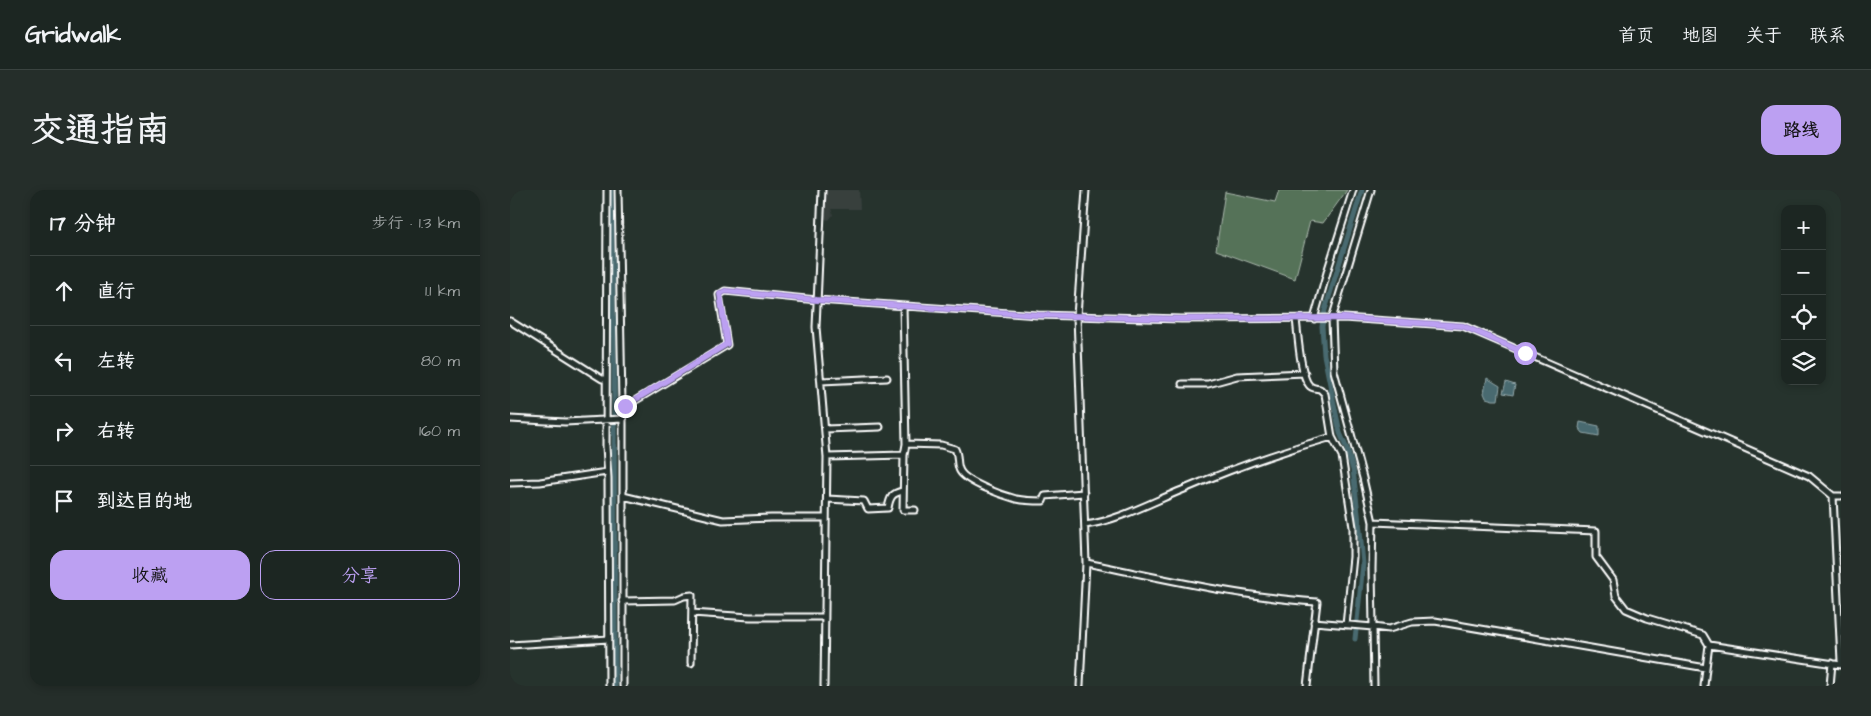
<!DOCTYPE html>
<html lang="zh">
<meta charset="utf-8">
<style>
body{margin:0;font-family:"Architects Daughter","LXGW WenKai TC",sans-serif;background:#252e2a;color:#f1f3f6}
.controls{position:absolute;right:15px;top:15px;display:grid;overflow:hidden;border-radius:10px;box-shadow:0 2px 8px #0003}
.controls button{width:45px;height:45px;display:grid;place-items:center;padding:0;border:0;border-bottom:1px solid #3a4340;background:#1c2622;color:#f1f3f6;font:25px sans-serif}
.stop{position:absolute;width:15px;height:15px;margin:-11px;border:4px solid #bca0f2;border-radius:50%;background:#fff}
.stop.end{background:#bca0f2;border-color:#fff;box-shadow:0 1px 5px #0008}
.list{margin:0;padding:0;list-style:none}
h2{display:flex;justify-content:space-between;align-items:center;height:65px;margin:0;padding:0 20px;font-size:21px}
h2 small{font-size:16px;font-weight:400;color:#a0a5a5}
.list li{display:grid;grid-template-columns:32px 1fr auto;gap:15px;align-items:center;box-sizing:border-box;height:70px;padding:0 20px;border-top:1px solid #3a4340}
.list b{display:block;font-size:19px;white-space:nowrap}
.list em{font-size:16px;font-style:normal;color:#a0a5a5}
.actions{display:flex;gap:10px;padding:15px 20px}
.actions a{flex:1;padding:11px 0;border:1px solid #bca0f2;border-radius:15px;text-align:center;font-size:18px;color:#bca0f2}
.actions .main{background:#bca0f2;color:#111}
.icon{flex:none;width:28px;height:28px;fill:none;stroke:currentColor;stroke-width:2;stroke-linecap:round;stroke-linejoin:round}
.map{position:relative;flex:none;width:1331px;height:496px;overflow:hidden;border-radius:15px}
header{display:flex;align-items:center;gap:30px;box-sizing:border-box;height:70px;padding:0 25px;background:#1c2622;border-bottom:1px solid #3a4340}
header strong{font-size:24px}
nav{display:flex;gap:28px;margin-inline-start:auto;font-size:18px}
.intro{display:flex;align-items:center;justify-content:space-between;box-sizing:border-box;height:120px;padding:0 30px}
h1{margin:0;font-size:35px}
.button{padding:12px 22px;border-radius:15px;background:#bca0f2;color:#111;font-size:18px;font-weight:700}
main{display:flex;gap:30px;padding:0 30px}
aside{flex:1;background:#1c2622;border-radius:15px;box-shadow:0 2px 8px #0003}
.map>svg:first-child{display:block}
.built{fill:#373f3e}
.green{fill:#557259;stroke:#aab8ac}
.water{fill:#496b70;stroke:#92a6a9}
.lines{fill:none;stroke-linecap:round;stroke-linejoin:round}
.canal{stroke:#496b70;stroke-width:5}
.minor-casing{stroke:#fff;stroke-width:9}
.minor{stroke:#26332d;stroke-width:5}
.route{stroke:#bca0f2;stroke-width:6}
</style>
<header>
<strong>Gridwalk</strong>
<nav><a>首页</a><a>地图</a><a>关于</a><a>联系</a></nav>
</header>
<div class="intro"><h1>交通指南</h1><a class="button">路线</a></div>
<main>
<aside>
<h2>17 分钟<small>步行 · 1.3 km</small></h2>
<ul class="list">
<li><svg class="icon" aria-label="ahead" viewBox="0 0 24 24"><path d="M12 20V5M6 11l6-6 6 6"/></svg><div><b>直行</b></div><em>1.1 km</em></li>
<li><svg class="icon" aria-label="left" viewBox="0 0 24 24"><path d="M17 20v-9H6M10 6l-5 5 5 5"/></svg><div><b>左转</b></div><em>80 m</em></li>
<li><svg class="icon" aria-label="right" viewBox="0 0 24 24"><path d="M7 20v-9h11M14 6l5 5-5 5"/></svg><div><b>右转</b></div><em>160 m</em></li>
<li><svg class="icon" aria-label="arrive" viewBox="0 0 24 24"><path d="M6 21V4h12l-3 4 3 4H6"/></svg><div><b>到达目的地</b></div></li>
</ul>
<div class="actions"><a class="main">收藏</a><a>分享</a></div>
</aside>
<div class="map">
<svg width="1331" height="496" viewBox="0 0 1331 496">
<rect width="100%" height="100%" fill="#26332d"/>
<filter id="ink" filterUnits="userSpaceOnUse"><feTurbulence type="fractalNoise" baseFrequency=".02" numOctaves="2"/><feDisplacementMap in="SourceGraphic" scale="10" xChannelSelector="R" yChannelSelector="G"/><feConvolveMatrix kernelMatrix="1 2 1 2 8 2 1 2 1" color-interpolation-filters="sRGB"/></filter>
<g filter="url(#ink)">
<!-- built -->
<path class="built" d="M308,0H349L350,19H321L323,25L319,30L307,27Z"/>
<!-- green -->
<path class="green" d="M769,0H837L813,33L800,31L785,89L706,60L715,2L765,12Z"/>
<!-- water -->
<path class="water" d="M977,188L990,196L988,210H983L976,208L974,203Z
M996,192L1005,195L1003,205L993,203Z
M1070,232L1089,236V246L1073,243L1069,238Z"/>
<g class="lines">
<!-- canal -->
<path class="canal" d="M101,0L104,167L105,496
M845,449L853,374L850,341L843,280L837,259L830,243L814,165L812,136L815,120L852,0"/>
<defs>
<path id="minor" d="M97,0L96,256L98,288L99,496
M108,0L112,212L115,216
M312,0L306,137L317,267L314,496
M861,0L822,129L824,181L853,288L863,332L862,379L863,437L879,439L902,432L925,431L1196,478L1194,496
M786,129C788,144 790,185 799,195C802,199 806,198 810,199L815,204L822,247L832,266L843,337V367L836,435
M804,129L818,79L843,0
M0,131L92,189H96
M311,191L377,188
M672,194H698L727,186L795,183
M0,229L55,232L113,229
M315,239L370,237
M396,254L431,255L445,259C449,266 446,274 450,281C457,293 492,305 506,309C515,311 525,311 533,311L535,306L574,303
M394,265L393,320H405
M317,267L394,265L396,254L393,116
M0,293L30,292L97,282
M113,306L213,330L261,328H316
M1331,306H1323L1331,471
M317,309L354,311L358,319L378,318C380,307 382,303 393,301
M863,332L1086,341V367L1103,390L1106,406L1116,419L1137,428L1193,445L1199,455
M575,335C607,331 642,312 672,300C721,279 771,261 822,247
M576,373C652,388 729,407 807,412L797,496
M112,411L165,410L174,406L182,405L181,473
M182,423L240,427H315
M804,432L863,437L864,496
M0,455L99,449
M1196,478L1199,455L1331,475
M113,496V218L217,155L209,105L215,101L307,110L528,125L671,129L834,128L953,136L1299,286L1323,306
M570,496L576,373L567,126L576,0
M1320,496L1322,473"/>
</defs>
<!-- minor casing -->
<use href="#minor" class="minor-casing"/>
<!-- minor -->
<use href="#minor" class="minor"/>
</g>
</g>
<g class="lines" filter="url(#ink)">
<!-- route -->
<path class="route" d="M115,216L217,154L210,104L215,101L307,110L528,125L670,129L834,128L953,136L1015,163"/>
</g>
</svg>
<div class="controls">
<button>+</button>
<button>−</button>
<button><svg class="icon" aria-label="locate" viewBox="0 0 24 24"><circle cx="12" cy="12" r="6"/><path d="M12 2v4M12 18v4M2 12h4M18 12h4"/></svg></button>
<button><svg class="icon" aria-label="layers" viewBox="0 0 24 24"><path d="M12 4l9 5-9 5-9-5zM3 14l9 5 9-5"/></svg></button>
</div>
<div class="stop" style="left:1015px;top:163px"></div>
<div class="stop end" style="left:115px;top:216px"></div>
</div>
</main>
